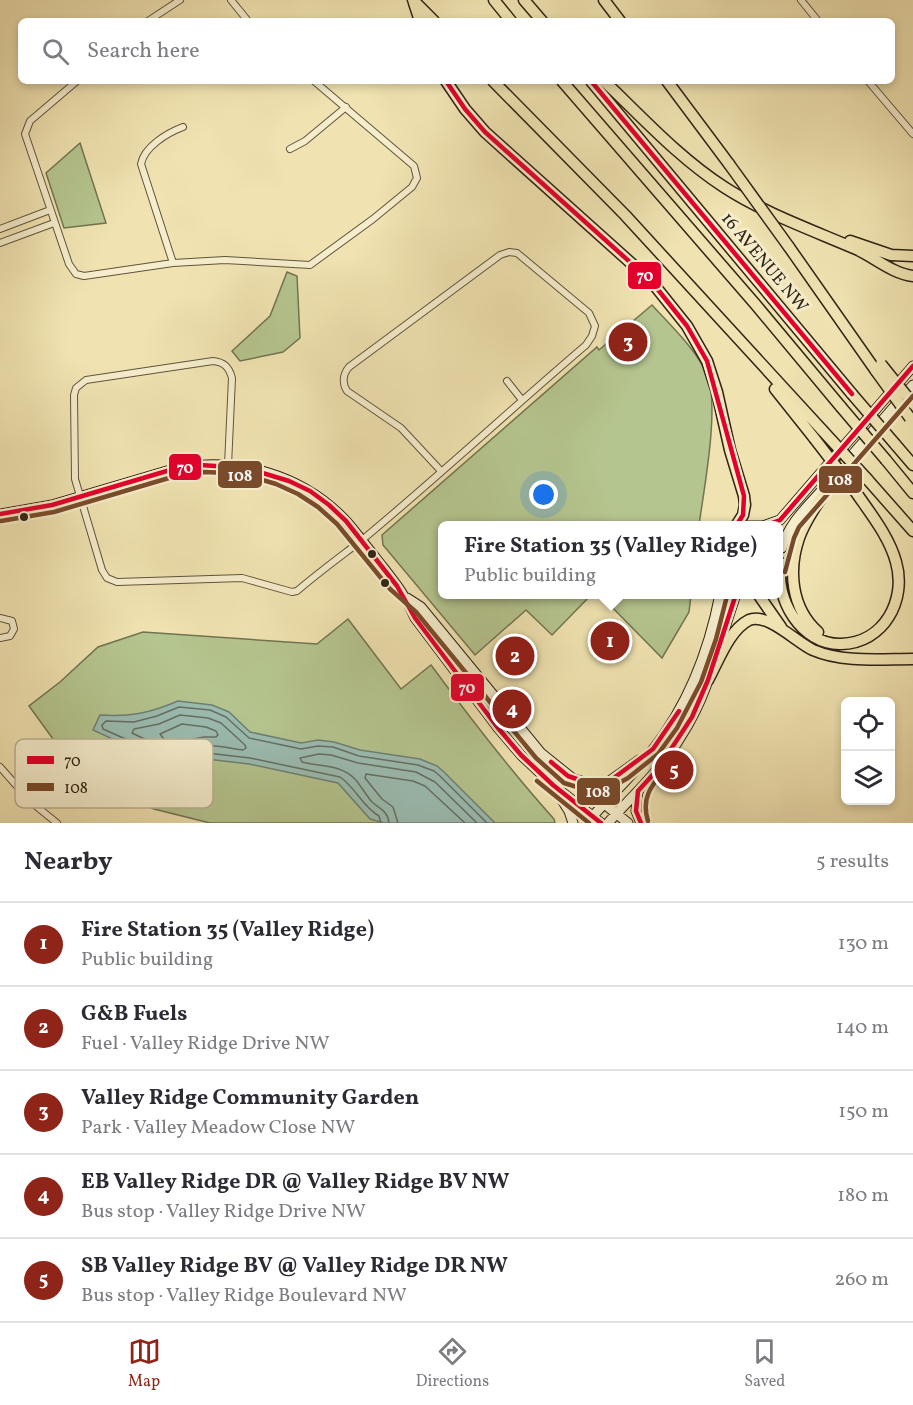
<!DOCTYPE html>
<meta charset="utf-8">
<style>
body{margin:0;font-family:Vollkorn,serif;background:#f7f7f7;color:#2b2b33}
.controls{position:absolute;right:18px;bottom:18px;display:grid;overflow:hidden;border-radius:9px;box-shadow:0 3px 9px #0003}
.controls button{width:54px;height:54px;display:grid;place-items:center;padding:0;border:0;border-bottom:2px solid #e1e1e2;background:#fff;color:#2b2b33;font:30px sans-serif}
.you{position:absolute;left:544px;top:495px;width:21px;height:21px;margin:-15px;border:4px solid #fff;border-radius:50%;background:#1a73e8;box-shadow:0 0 0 9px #1a73e833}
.badge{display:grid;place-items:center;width:39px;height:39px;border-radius:50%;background:#8f2418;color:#fff;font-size:20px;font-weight:700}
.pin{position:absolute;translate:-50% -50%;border:3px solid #fff;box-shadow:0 2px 6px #0006}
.popup{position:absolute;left:438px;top:521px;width:345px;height:78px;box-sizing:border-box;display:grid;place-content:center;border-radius:9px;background:#fff;filter:drop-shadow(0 2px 4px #0005);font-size:20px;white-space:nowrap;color:#7c7c81}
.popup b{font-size:22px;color:#2b2b33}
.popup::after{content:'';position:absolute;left:50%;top:100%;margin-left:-12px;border:12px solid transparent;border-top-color:#fff}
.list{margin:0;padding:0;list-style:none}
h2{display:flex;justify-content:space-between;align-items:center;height:78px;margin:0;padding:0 24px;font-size:26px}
h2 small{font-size:20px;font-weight:400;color:#7c7c81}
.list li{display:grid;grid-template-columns:39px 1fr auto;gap:18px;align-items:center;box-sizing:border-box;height:84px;padding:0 24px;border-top:2px solid #e1e1e2}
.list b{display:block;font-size:22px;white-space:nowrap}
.list p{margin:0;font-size:20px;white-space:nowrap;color:#7c7c81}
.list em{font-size:20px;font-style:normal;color:#7c7c81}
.icon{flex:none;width:33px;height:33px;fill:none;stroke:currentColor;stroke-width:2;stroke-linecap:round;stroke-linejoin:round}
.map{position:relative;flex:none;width:913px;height:823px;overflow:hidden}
.search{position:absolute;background:#fff;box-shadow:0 3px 9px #0003;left:18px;right:18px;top:18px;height:66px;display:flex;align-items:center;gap:15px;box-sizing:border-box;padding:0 21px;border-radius:9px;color:#7c7c81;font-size:22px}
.sheet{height:498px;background:#fff}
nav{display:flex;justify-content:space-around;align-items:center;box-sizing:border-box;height:84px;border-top:2px solid #e1e1e2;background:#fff;font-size:16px;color:#7c7c81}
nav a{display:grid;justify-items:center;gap:3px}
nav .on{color:#8f2418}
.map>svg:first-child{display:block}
.green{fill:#b5c58f;stroke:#727452;stroke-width:1.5}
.water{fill:#9bbdb2;stroke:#708074;stroke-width:1.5}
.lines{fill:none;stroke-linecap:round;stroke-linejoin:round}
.shore{stroke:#667064;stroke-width:1.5}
.street-casing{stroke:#60543d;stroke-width:8}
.secondary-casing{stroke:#302416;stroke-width:11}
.highway-casing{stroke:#302416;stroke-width:13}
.street{stroke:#f5edcc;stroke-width:6}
.secondary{stroke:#f5edcc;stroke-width:9}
.highway{stroke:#f0e3b1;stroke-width:10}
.highway-bridge-casing{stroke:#302416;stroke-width:13;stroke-linecap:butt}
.highway-bridge{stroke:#f0e3b1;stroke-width:10}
.bus-1-casing{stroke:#f5edcc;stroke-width:9}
.bus-2-casing{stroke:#f5edcc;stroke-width:9}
.bus-1{stroke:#e4002b;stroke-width:4.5}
.bus-2{stroke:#7a4b2a;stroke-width:4.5}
.bus-dot{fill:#302416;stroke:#f5edcc;stroke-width:2}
.labels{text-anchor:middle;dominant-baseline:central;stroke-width:6;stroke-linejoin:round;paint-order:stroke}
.street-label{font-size:18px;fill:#302416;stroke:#f5edcc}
.key{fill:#f5edcc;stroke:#bab195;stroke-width:1.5}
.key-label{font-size:16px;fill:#302416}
.line-badge{stroke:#f5edcc;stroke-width:2}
.badge-label{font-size:16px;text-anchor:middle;font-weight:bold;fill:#fff}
</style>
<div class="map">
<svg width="913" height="823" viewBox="0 0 913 823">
<rect width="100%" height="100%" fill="#f0e3b1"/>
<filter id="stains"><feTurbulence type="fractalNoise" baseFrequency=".00333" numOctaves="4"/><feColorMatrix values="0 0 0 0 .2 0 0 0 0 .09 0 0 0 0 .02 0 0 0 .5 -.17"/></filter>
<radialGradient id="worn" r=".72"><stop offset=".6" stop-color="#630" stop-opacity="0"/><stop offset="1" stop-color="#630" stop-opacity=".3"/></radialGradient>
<!-- green -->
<path class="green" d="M80,143L106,223L64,228L46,173Z
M287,272L297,276L300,338L283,352L240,361L232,351L270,316Z
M652,305C671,326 695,348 707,374C720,405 704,489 699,525L442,526V594L591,595L552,635L526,610L475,655L383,545L382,535L597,347L599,350Z
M600,595H691L689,612L662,658Z
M348,619L401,689L431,665C470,718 510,770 554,819L555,823H210L154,809L112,792L76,767L53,739L29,706L60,682L98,647L143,632L317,644Z"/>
<!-- water -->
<path class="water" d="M178,701L212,705L229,712L250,732L301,743L318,740L334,742L360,750L420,759L437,766L444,772L495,823H384L370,819L338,783L249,764L207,759L196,761L188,772L167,776L156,767L145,754L93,730L100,715C131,717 150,713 178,701Z"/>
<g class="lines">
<!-- shore -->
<path class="shore" d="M180,715L208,718L221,723L245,745L246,748L243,750C227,748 206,742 190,749C180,754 185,758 171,761L153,743L132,733L134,729L159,724Z
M182,724L206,727L216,731L218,735L216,737H204L189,740L173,751L160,734Z
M381,823L379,816C363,807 356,788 340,777L250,758L207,753L193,756L184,766L169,769L148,749L103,729L102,725L106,721L134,722L157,716L179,707L210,710L226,717L249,738L301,749L318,746L333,747L359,756L418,765L434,771L440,776L487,823
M389,823C388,811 380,809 372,802C366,795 361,786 355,779C340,764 321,767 302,762L300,758L319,754L331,755L358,763L416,772L435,782L477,823
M398,823L393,807L382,799L365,778L366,774L413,781L425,786L465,823"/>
<defs>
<path id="street" d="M231,0L248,21
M801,0L818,21
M148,21L180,0
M77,81L30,121L25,134L69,264L76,274L84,276L173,263L225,260L310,265L373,219L412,187L417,178L414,166L314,81
M868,81L913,134
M290,149L305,141L346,107
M0,229L50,210
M0,243L54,223
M173,263L141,164C144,147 167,133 183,127
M507,381L522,400
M228,465L232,378C229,367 224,362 213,361L86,380L76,388L74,395L75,479L102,570L107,578L117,582L242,578L292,592L297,591C318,573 340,557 362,540C438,477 511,409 586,345L592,336L595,326L589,313L517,253L509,252L500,255L349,367C343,374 342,383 347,391L401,428L441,471
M0,618L12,621L14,629L10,636L0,638
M0,767L31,802L57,823"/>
<path id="secondary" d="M845,463L913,385
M0,514L52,505L177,468C238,457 302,474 346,521C356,532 365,545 375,557C391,578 405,593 415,618L498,728L521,755L553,785L601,823
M746,526H761
M763,526L780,520L913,366
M782,548C788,524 807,507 823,489
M407,598L421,607L541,753L628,823
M715,658L736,594
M574,779C586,782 595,787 607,783L639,760
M638,791L636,811L641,823
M557,792L569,811L573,823
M587,823C608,798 632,776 652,751C688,705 709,651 720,594
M608,823C624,805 641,789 656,771C679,744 700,708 710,674"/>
<path id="highway" d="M413,0L434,21
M494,0L511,21
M524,0L542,21
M604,0L620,21
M414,3L420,21
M446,81L465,109L485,132L651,281L687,326L707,361L717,392L730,450L744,496L745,505L743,515L736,526
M493,81L625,215L822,430
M562,81L756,305L841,407
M591,81L852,394
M604,81C642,117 679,158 724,187C764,213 812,230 856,249C874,257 893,274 913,276
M667,81L729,164
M850,241L891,255L913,256
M789,247L876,371
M775,389L814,438
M895,444L913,465
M886,460L913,493
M868,480L913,531
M781,563C774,598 801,645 841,644C884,643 907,600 896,562C889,536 870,513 855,491
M758,594L781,627
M818,632C791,608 788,570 799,538C807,515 832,483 845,463
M708,680C718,662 729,630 749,620C767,612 796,642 813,650C843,663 881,659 913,659"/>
</defs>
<!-- street casing -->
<use href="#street" class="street-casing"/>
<!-- secondary casing -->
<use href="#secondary" class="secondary-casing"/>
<!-- highway casing -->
<use href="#highway" class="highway-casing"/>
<!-- street -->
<use href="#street" class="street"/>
<!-- secondary -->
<use href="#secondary" class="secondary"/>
<!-- highway -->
<use href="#highway" class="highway"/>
<defs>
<path id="highway-bridge" d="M729,164L789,247
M881,364L913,404
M876,371L910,418
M852,394L895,444
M841,407L886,460
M822,430L868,480
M814,438L855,491"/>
</defs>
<!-- highway-bridge casing -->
<use href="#highway-bridge" class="highway-bridge-casing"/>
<!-- highway-bridge -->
<use href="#highway-bridge" class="highway-bridge"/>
<defs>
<path id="bus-1" d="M446,81L465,109L485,132L651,281L687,326L707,361L744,496L743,515L736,526
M591,81L852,394
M0,514L52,505L177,468L200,465L246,468L289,481L310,491L329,505L346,521L397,586L415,618L498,728L521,755L553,785L601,823
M764,526L780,520L913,366
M551,762L568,776L591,784L607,783L653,749L679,711
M641,823L636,811L638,791L658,769L692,717L708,680L736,594"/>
<path id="bus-2" d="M1,521L54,512L179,475L204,472L229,473L253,477L276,484L298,494L318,507L337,524L390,589L416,612L536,758L564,783L590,791L603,792L628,778L658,754L677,728L701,682L716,639L727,596
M785,572L794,538L799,527L913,396
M537,781L589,823
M648,821C639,792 658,780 674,758"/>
</defs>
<!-- bus-1 casing -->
<use href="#bus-1" class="bus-1-casing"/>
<!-- bus-2 casing -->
<use href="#bus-2" class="bus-2-casing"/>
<!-- bus-1 -->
<use href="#bus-1" class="bus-1"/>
<!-- bus-2 -->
<use href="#bus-2" class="bus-2"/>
</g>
<!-- markers -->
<g class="bus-dot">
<circle cx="24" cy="517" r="5"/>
<circle cx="372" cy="554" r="5"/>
<circle cx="385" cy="583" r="5"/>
</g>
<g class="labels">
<!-- street labels -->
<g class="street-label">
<text transform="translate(764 263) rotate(50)">16 AVENUE NW</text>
</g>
</g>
<!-- legend -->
<rect x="15" y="739" width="198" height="69" rx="9" class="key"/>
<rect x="27" y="756" width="27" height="8" fill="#e4002b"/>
<rect x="27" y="783" width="27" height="8" fill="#7a4b2a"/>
<g class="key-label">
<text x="64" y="766">70</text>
<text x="64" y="793">108</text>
</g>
<g class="line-badge">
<rect x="627" y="261" width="35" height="29" rx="6" fill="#e4002b"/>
<rect x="168" y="453" width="34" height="28" rx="6" fill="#e4002b"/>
<rect x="217" y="460" width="46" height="29" rx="6" fill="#7a4b2a"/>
<rect x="818" y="465" width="45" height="29" rx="6" fill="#7a4b2a"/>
<rect x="450" y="673" width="35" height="29" rx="6" fill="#e4002b"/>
<rect x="576" y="777" width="45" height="29" rx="6" fill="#7a4b2a"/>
</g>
<g class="badge-label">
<text x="645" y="281">70</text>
<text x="185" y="473">70</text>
<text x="240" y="481">108</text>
<text x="840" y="485">108</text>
<text x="467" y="693">70</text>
<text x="598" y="797">108</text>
</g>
<rect width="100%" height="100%" filter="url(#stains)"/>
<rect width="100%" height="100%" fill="url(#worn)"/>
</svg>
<div class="controls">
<button><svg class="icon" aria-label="locate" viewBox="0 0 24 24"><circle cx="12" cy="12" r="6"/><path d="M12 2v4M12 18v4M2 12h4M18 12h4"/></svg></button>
<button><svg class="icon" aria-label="layers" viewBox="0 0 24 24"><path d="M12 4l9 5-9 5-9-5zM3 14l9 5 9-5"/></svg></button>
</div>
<div class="you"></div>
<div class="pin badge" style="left:610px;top:641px">1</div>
<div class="popup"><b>Fire Station 35 (Valley Ridge)</b>Public building</div>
<div class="pin badge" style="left:515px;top:656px">2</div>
<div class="pin badge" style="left:628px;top:342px">3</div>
<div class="pin badge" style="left:512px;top:709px">4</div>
<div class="pin badge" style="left:674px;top:770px">5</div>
<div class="search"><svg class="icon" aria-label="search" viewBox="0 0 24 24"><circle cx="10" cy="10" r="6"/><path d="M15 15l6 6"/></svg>Search here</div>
</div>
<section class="sheet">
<h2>Nearby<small>5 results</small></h2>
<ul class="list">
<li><span class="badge">1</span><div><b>Fire Station 35 (Valley Ridge)</b><p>Public building</p></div><em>130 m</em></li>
<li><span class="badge">2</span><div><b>G&amp;B Fuels</b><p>Fuel · Valley Ridge Drive NW</p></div><em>140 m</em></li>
<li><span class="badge">3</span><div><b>Valley Ridge Community Garden</b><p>Park · Valley Meadow Close NW</p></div><em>150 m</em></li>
<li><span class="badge">4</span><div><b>EB Valley Ridge DR @ Valley Ridge BV NW</b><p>Bus stop · Valley Ridge Drive NW</p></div><em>180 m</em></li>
<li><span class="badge">5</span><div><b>SB Valley Ridge BV @ Valley Ridge DR NW</b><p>Bus stop · Valley Ridge Boulevard NW</p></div><em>260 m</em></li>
</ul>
</section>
<nav>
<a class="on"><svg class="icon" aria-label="map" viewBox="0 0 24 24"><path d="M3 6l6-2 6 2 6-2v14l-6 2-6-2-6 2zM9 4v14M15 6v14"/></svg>Map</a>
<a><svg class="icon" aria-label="directions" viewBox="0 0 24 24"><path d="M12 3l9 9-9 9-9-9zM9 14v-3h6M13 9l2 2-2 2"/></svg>Directions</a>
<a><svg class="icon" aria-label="saved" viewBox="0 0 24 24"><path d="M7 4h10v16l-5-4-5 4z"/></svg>Saved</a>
</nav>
